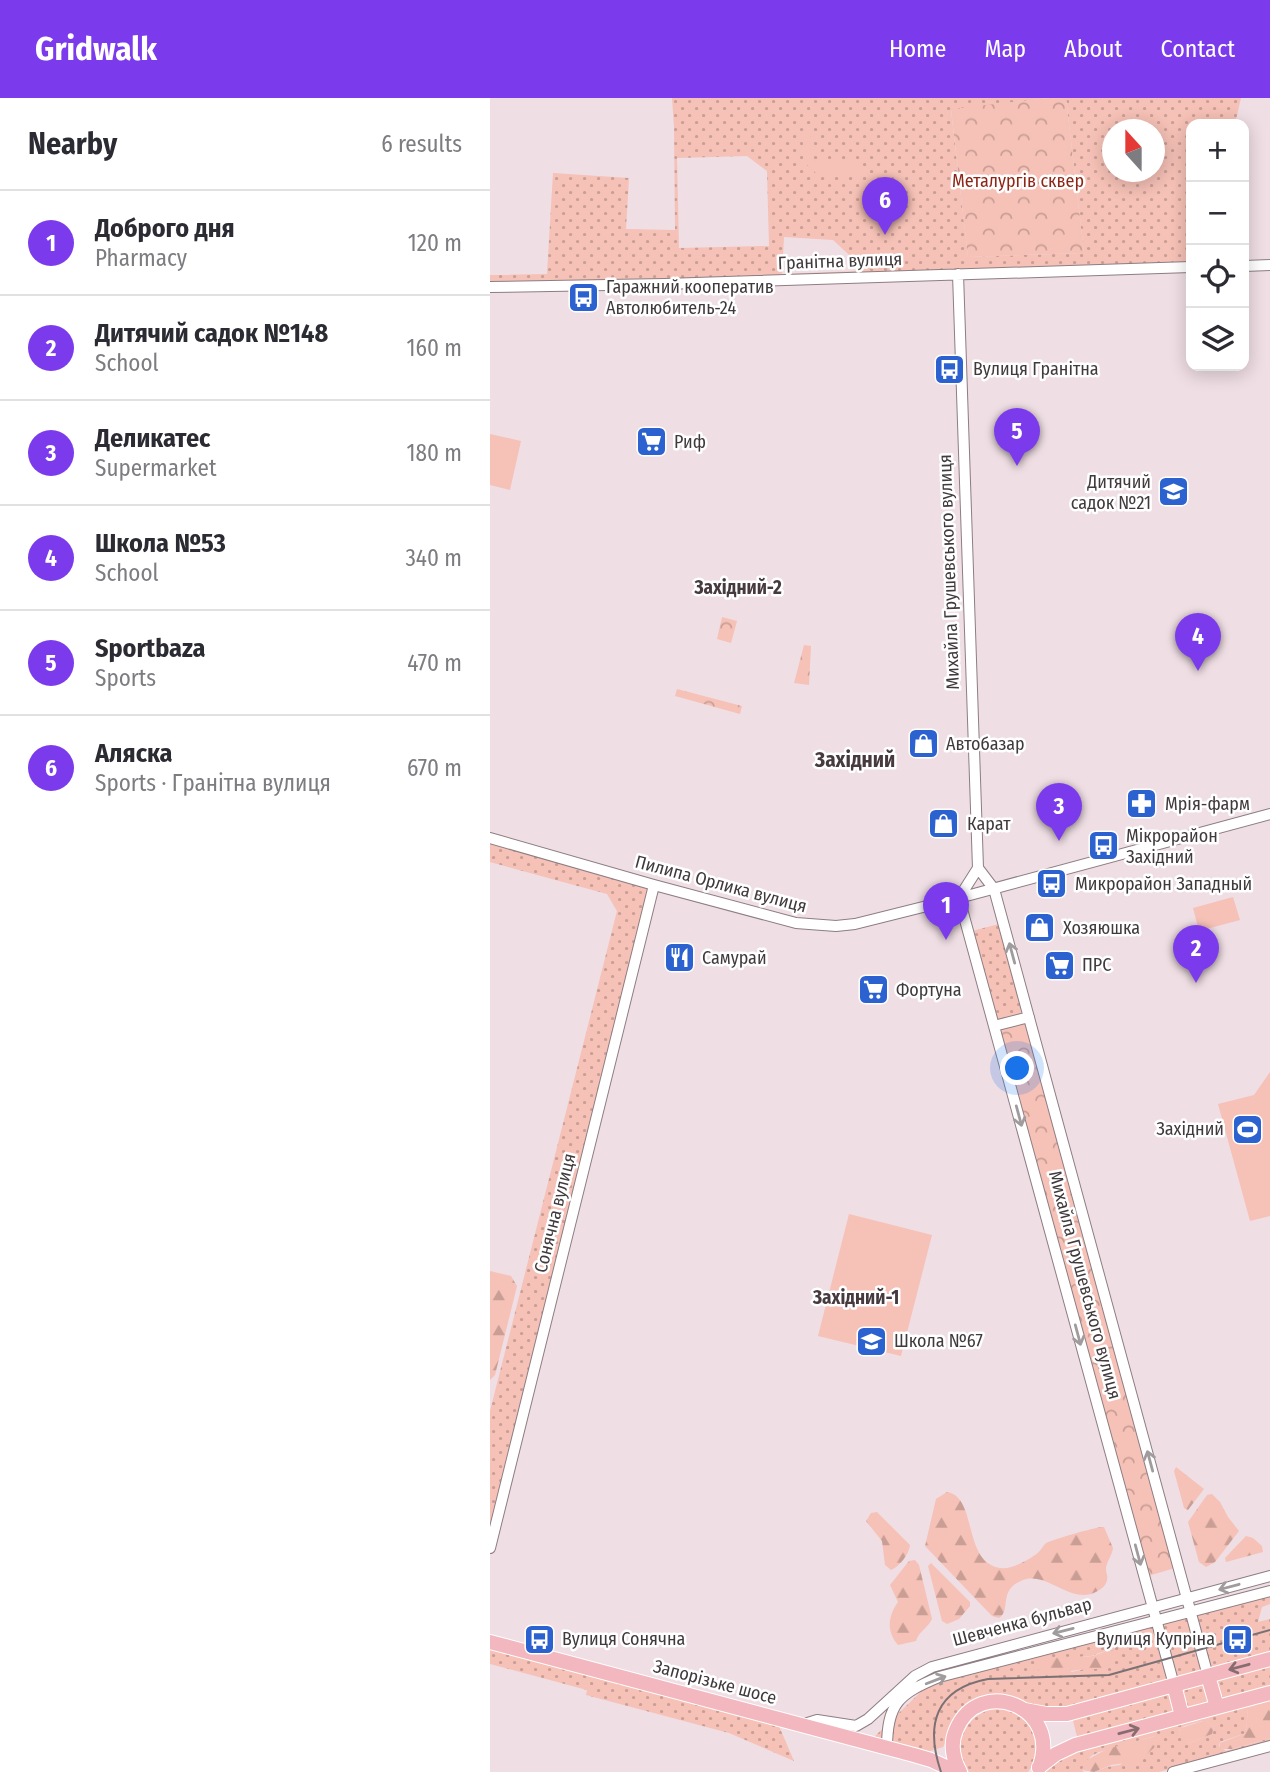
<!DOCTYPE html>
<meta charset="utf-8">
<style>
body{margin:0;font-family:"Fira Sans Condensed",sans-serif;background:#f7f7f7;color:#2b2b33}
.controls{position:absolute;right:21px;top:21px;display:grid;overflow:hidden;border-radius:14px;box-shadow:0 4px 18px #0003}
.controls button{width:63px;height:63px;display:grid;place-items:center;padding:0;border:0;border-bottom:2px solid #e1e1e2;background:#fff;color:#2b2b33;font:35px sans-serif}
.compass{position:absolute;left:612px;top:21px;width:63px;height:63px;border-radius:50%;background:#fff;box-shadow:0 4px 18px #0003;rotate:339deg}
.you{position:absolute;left:528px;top:971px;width:24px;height:24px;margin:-18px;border:5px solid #fff;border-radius:50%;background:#1a73e8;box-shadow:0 0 0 10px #1a73e833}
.badge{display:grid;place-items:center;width:46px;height:46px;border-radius:50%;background:#7c3aed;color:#fff;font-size:23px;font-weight:700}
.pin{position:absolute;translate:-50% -58px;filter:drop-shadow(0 2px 4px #0008)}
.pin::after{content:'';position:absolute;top:37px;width:24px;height:21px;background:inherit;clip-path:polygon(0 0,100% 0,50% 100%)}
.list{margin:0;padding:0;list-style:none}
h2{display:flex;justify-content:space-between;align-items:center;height:91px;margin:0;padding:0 28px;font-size:30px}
h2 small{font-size:23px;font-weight:400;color:#7c7c81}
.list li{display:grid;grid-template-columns:46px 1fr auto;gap:21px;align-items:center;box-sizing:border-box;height:105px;padding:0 28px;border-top:2px solid #e1e1e2}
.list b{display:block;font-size:26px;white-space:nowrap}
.list p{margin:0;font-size:23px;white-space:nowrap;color:#7c7c81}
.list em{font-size:23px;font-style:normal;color:#7c7c81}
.icon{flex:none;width:38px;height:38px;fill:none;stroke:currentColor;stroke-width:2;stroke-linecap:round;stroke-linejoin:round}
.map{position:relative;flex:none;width:780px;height:1674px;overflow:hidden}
header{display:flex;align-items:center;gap:42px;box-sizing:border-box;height:98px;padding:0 35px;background:#7c3aed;color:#fff}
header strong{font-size:33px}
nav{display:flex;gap:38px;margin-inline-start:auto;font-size:24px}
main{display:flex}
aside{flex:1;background:#fff}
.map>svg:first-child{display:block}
.grass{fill:url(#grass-dots);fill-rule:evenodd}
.forest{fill:url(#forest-firs)}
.park{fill:url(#park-crowns)}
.pitch{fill:#f6c1b6}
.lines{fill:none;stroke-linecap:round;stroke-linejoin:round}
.minor-casing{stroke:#8d7e83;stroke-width:12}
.major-casing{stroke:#fff;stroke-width:16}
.minor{stroke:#fff;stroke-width:10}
.major{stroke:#f3b8bf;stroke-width:14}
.tram{stroke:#7a7174;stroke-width:2}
.oneway{stroke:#a09c9e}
.oneway2{stroke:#886c70}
.labels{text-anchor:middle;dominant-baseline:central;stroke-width:5;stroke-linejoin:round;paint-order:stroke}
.park-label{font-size:18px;fill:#8e2616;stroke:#fff}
.street-label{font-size:18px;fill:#403a3c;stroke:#fff}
.poi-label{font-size:18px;fill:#403a3c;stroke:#fff;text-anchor:start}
.neighbourhood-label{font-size:19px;font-weight:bold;fill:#473a3f;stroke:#fff}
.quarter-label{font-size:21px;font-weight:bold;fill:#473a3f;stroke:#fff}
</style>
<header>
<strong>Gridwalk</strong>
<nav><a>Home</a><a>Map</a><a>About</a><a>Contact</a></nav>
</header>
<main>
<aside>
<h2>Nearby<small>6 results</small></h2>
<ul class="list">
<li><span class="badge">1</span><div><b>Доброго дня</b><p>Pharmacy</p></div><em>120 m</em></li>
<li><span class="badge">2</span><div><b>Дитячий садок №148</b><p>School</p></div><em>160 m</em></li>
<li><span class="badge">3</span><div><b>Деликатес</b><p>Supermarket</p></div><em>180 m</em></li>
<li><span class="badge">4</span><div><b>Школа №53</b><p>School</p></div><em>340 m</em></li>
<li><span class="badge">5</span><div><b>Sportbaza</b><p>Sports</p></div><em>470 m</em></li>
<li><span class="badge">6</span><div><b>Аляска</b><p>Sports · Гранітна вулиця</p></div><em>670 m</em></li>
</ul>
</aside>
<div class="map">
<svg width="780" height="1674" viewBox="0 0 780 1674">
<defs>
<pattern id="grass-dots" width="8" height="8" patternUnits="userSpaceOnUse" patternTransform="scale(1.75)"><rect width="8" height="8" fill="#f6c1b6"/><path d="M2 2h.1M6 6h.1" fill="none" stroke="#c99e95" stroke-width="1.8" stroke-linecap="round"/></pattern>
<pattern id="forest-firs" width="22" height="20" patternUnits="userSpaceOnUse" patternTransform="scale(1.75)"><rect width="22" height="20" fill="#f6c1b6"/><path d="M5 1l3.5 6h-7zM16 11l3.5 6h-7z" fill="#c99e95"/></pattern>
<pattern id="park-crowns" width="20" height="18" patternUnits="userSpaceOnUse" patternTransform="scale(1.75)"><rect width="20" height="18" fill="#f6c1b6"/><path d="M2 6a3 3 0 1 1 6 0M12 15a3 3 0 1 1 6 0" fill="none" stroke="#c99e95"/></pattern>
</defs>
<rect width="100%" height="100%" fill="#efdee4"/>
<!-- grass -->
<path class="grass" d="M182,0H559L461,12L478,159L594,155L576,0H751L745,26H701V169L0,189V177L57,176L63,75L139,80L136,131L185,132L184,29ZM622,32H664V74H622ZM257,58L277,73L279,148L189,150L187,60ZM294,139L343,142L369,166L368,173L292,176Z
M0,744L160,790L0,1432V1313L127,813L117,796L0,764Z
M509,826L534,915L507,923L482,833Z
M780,1498V1506L772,1509L768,1524L780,1521V1556L721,1572L706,1518Z
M699,1519L714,1574L686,1582L671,1526Z
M664,1528L679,1584L576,1611L540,1609L527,1601L502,1598L458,1641L453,1649L437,1654L383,1640L442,1583ZM618,1552H623L594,1571L582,1574L560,1561L601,1558Z
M0,1550L289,1628L304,1663L239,1635L96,1597L97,1592L0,1566Z
M780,1566V1590L729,1604L723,1581Z
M716,1583L723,1606L694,1613L688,1590Z
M681,1592L687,1615L588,1642L582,1619Z
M780,1602L758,1610L756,1635L730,1644L729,1648L736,1653L780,1640V1643L669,1674H604L617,1669L630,1667L665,1638L609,1654L601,1658L592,1672L594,1674H554L568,1660L587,1651ZM712,1623H717L724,1629L722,1636L699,1645L690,1636L689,1632L694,1628Z
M504,1611C538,1609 559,1646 538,1674H479C461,1649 473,1617 504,1611Z"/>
<!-- forest -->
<path class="forest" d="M0,1173L21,1178L27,1188L5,1277L0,1282Z
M686,1369L714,1391L698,1412L694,1410L684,1373Z
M457,1394C488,1399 472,1464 510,1470C521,1472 536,1463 545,1457C550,1454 552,1449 556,1445C562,1442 608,1428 614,1429L623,1450C622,1458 616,1464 616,1471C616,1477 618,1476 617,1482C616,1488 611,1491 606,1494C581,1507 557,1473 533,1482C507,1492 522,1512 509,1520L502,1518L435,1448L446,1401Z
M722,1396L730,1404L738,1419L749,1433L725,1464L716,1469L709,1464L698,1424L717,1397Z
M387,1414L420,1447C419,1456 410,1468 401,1472L395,1467L392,1443L376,1423L381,1415Z
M756,1438L763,1440L772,1448L773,1454L736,1464L735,1460Z
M425,1462L429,1467L442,1521C438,1530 429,1533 426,1543L408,1547C396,1533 398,1518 408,1504L400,1487L419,1463Z
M441,1465L480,1504V1508L469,1521L457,1526L452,1523L438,1468Z
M618,1552H623L626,1562L614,1571H594L556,1577L550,1576L547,1569C559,1554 585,1561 602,1558C607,1557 613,1554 618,1552Z
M780,1602V1640L742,1651H730V1645L756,1635L758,1610Z
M713,1623H717L724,1629L722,1636L699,1645L692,1640L689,1633L691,1630Z
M666,1638L670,1644L654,1659L642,1664L621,1667L604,1674L592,1672L595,1663L617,1651Z"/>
<!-- park -->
<path class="park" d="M559,0H576L594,155L478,159L461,11Z
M232,519L247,523L241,545L227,541Z
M314,547L321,548L319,587L304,585Z
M187,591L252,608L250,616L185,598Z
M536,924L685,1470L658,1478L509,931Z"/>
<!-- pitch -->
<path class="pitch" d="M313,33H320L321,64L372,63V75L327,76L313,63Z
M0,336L31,343L20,392L0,387Z
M743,799L750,822L709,833L703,810Z
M780,974V1118L760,1123L728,1006L764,997Z
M359,1116L442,1137L411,1258L328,1238Z"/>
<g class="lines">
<defs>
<path id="minor" d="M754,168L780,167
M468,176L488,770L469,800L684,1587
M0,189L175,186L701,169
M0,740L164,787L306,825L346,828L365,826L469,800L780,716
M488,770L504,791L718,1578
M504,928L539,919
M0,1450L164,787
M311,1627L327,1622L366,1628L378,1621L425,1578L442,1569L780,1478
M397,1650C397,1605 409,1596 449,1579L780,1493
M683,1674L780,1648"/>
<path id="major" d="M0,1544L424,1657L441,1662L467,1674
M718,1578L727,1609
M684,1587L692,1618
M535,1612L556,1616H577L780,1561
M549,1669L566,1656L585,1647L780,1595
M470,1674C463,1661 460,1646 466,1632C489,1576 573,1609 549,1670"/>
</defs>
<!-- minor casing -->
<use href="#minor" class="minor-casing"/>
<!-- major casing -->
<use href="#major" class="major-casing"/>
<!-- minor -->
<use href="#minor" class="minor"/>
<!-- major -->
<use href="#major" class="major"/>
<!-- tram -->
<path class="tram" d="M451,1674C435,1627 445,1591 498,1581L619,1577L780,1532"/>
</g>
<!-- one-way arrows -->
<defs><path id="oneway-shaft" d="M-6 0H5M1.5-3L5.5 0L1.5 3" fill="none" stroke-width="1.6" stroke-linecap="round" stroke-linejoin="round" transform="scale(1.75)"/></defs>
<g class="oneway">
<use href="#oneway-shaft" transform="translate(522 855) rotate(-105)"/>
<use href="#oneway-shaft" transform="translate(529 1018) rotate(75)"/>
<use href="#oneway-shaft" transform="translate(588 1237) rotate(75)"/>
<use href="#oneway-shaft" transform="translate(660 1363) rotate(-105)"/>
<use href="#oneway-shaft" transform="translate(648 1457) rotate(75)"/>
<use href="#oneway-shaft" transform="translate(739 1489) rotate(165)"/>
<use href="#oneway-shaft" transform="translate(573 1533) rotate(166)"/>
<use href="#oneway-shaft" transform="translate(446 1582) rotate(-21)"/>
</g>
<g class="oneway2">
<use href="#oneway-shaft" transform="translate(749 1569) rotate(165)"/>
<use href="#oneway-shaft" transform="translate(639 1633) rotate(-15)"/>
</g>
<!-- icons -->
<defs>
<symbol id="bus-square" viewBox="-11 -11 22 22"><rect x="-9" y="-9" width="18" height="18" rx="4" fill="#2c62d0" stroke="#fff"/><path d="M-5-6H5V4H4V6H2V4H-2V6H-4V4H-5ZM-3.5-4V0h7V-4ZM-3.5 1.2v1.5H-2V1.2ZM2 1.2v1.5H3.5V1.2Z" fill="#fff"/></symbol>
<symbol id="supermarket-square" viewBox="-11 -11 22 22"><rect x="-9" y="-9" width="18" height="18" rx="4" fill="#2c62d0" stroke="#fff"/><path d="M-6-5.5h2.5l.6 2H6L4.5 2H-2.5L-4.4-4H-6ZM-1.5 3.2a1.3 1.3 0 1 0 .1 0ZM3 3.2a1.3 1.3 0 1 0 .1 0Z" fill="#fff"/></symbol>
<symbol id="school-square" viewBox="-11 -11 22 22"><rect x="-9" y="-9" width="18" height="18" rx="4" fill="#2c62d0" stroke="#fff"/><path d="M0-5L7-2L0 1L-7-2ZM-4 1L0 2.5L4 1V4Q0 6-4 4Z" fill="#fff"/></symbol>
<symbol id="shop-square" viewBox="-11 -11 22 22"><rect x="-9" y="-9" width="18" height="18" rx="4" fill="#2c62d0" stroke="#fff"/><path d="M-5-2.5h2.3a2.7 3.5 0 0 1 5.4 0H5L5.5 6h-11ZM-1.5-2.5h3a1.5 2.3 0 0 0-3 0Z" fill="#fff"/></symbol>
<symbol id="pharmacy-square" viewBox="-11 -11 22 22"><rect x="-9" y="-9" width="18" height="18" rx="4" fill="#2c62d0" stroke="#fff"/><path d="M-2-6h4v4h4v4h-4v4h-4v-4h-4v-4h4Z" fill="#fff"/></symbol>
<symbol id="restaurant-square" viewBox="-11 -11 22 22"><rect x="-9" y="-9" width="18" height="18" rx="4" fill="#2c62d0" stroke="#fff"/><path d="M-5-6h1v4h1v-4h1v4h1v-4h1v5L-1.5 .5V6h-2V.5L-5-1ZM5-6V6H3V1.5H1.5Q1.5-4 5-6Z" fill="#fff"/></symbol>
<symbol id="stadium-square" viewBox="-11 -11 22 22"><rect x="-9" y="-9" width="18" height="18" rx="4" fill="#2c62d0" stroke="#fff"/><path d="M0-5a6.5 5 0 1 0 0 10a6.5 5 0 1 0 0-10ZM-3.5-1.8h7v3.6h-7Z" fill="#fff"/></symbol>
</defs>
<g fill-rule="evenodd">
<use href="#bus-square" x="76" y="182" width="35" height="35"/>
<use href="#bus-square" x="442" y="254" width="35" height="35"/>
<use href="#supermarket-square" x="144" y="326" width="35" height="35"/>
<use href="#school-square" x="666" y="376" width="35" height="35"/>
<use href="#shop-square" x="416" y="628" width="35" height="35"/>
<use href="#pharmacy-square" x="634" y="688" width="35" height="35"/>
<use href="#shop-square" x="436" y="708" width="35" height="35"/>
<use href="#bus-square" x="596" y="730" width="35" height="35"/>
<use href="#bus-square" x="544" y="768" width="35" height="35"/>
<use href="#shop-square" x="532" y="812" width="35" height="35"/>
<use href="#restaurant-square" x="172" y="842" width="35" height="35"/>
<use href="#supermarket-square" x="552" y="850" width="35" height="35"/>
<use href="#supermarket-square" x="366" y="874" width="35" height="35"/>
<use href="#stadium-square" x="740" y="1014" width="35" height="35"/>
<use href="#school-square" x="364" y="1226" width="35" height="35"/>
<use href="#bus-square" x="32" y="1524" width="35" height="35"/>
<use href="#bus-square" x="730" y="1524" width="35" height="35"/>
</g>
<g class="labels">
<!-- park labels -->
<g class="park-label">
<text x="528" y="83">Металургів сквер</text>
</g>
<!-- street labels -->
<g class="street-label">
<text transform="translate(350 163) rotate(-2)">Гранітна вулиця</text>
<text transform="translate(459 474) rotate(-92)">Михайла Грушевського вулиця</text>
<text transform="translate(231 786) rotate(15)">Пилипа Орлика вулиця</text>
<text transform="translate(65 1115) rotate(-76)">Сонячна вулиця</text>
<text transform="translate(595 1187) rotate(75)">Михайла Грушевського вулиця</text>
<text transform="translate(532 1524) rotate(-15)">Шевченка бульвар</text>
<text transform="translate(225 1584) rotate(15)">Запорізьке шосе</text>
</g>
<!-- poi labels -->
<g class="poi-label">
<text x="116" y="189">Гаражний кооператив<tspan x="116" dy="21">Автолюбитель-24</tspan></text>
<text x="483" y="271">Вулиця Гранітна</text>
<text x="184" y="344">Риф</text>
<text x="661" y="384" text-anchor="end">Дитячий<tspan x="661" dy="21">садок №21</tspan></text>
<text x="456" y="646">Автобазар</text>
<text x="675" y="706">Мрія-фарм</text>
<text x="477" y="726">Карат</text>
<text x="636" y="738">Мікрорайон<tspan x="636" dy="21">Західний</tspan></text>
<text x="585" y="786">Микрорайон Западный</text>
<text x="573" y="830">Хозяюшка</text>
<text x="212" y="860">Самурай</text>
<text x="592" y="867">ПРС</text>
<text x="406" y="892">Фортуна</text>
<text x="734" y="1031" text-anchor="end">Західний</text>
<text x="404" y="1243">Школа №67</text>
<text x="72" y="1541">Вулиця Сонячна</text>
<text x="725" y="1541" text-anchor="end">Вулиця Купріна</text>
</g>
<!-- neighbourhood labels -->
<g class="neighbourhood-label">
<text x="248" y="489">Західний-2</text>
<text x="366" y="1199">Західний-1</text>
</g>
<!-- quarter labels -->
<g class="quarter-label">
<text x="365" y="662">Західний</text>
</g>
</g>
</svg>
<div class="controls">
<button>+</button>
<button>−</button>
<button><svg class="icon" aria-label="locate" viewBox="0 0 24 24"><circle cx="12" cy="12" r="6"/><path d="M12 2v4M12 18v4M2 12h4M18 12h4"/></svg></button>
<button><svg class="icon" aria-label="layers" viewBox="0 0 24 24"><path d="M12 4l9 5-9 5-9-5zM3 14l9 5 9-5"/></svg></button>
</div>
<svg class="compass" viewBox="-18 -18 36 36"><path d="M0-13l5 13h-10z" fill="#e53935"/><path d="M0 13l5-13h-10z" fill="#7c7c81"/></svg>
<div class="you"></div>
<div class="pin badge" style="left:456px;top:842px">1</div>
<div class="pin badge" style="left:706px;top:885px">2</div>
<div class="pin badge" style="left:569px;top:743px">3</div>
<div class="pin badge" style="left:708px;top:573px">4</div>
<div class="pin badge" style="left:527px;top:368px">5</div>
<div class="pin badge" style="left:395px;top:137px">6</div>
</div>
</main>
